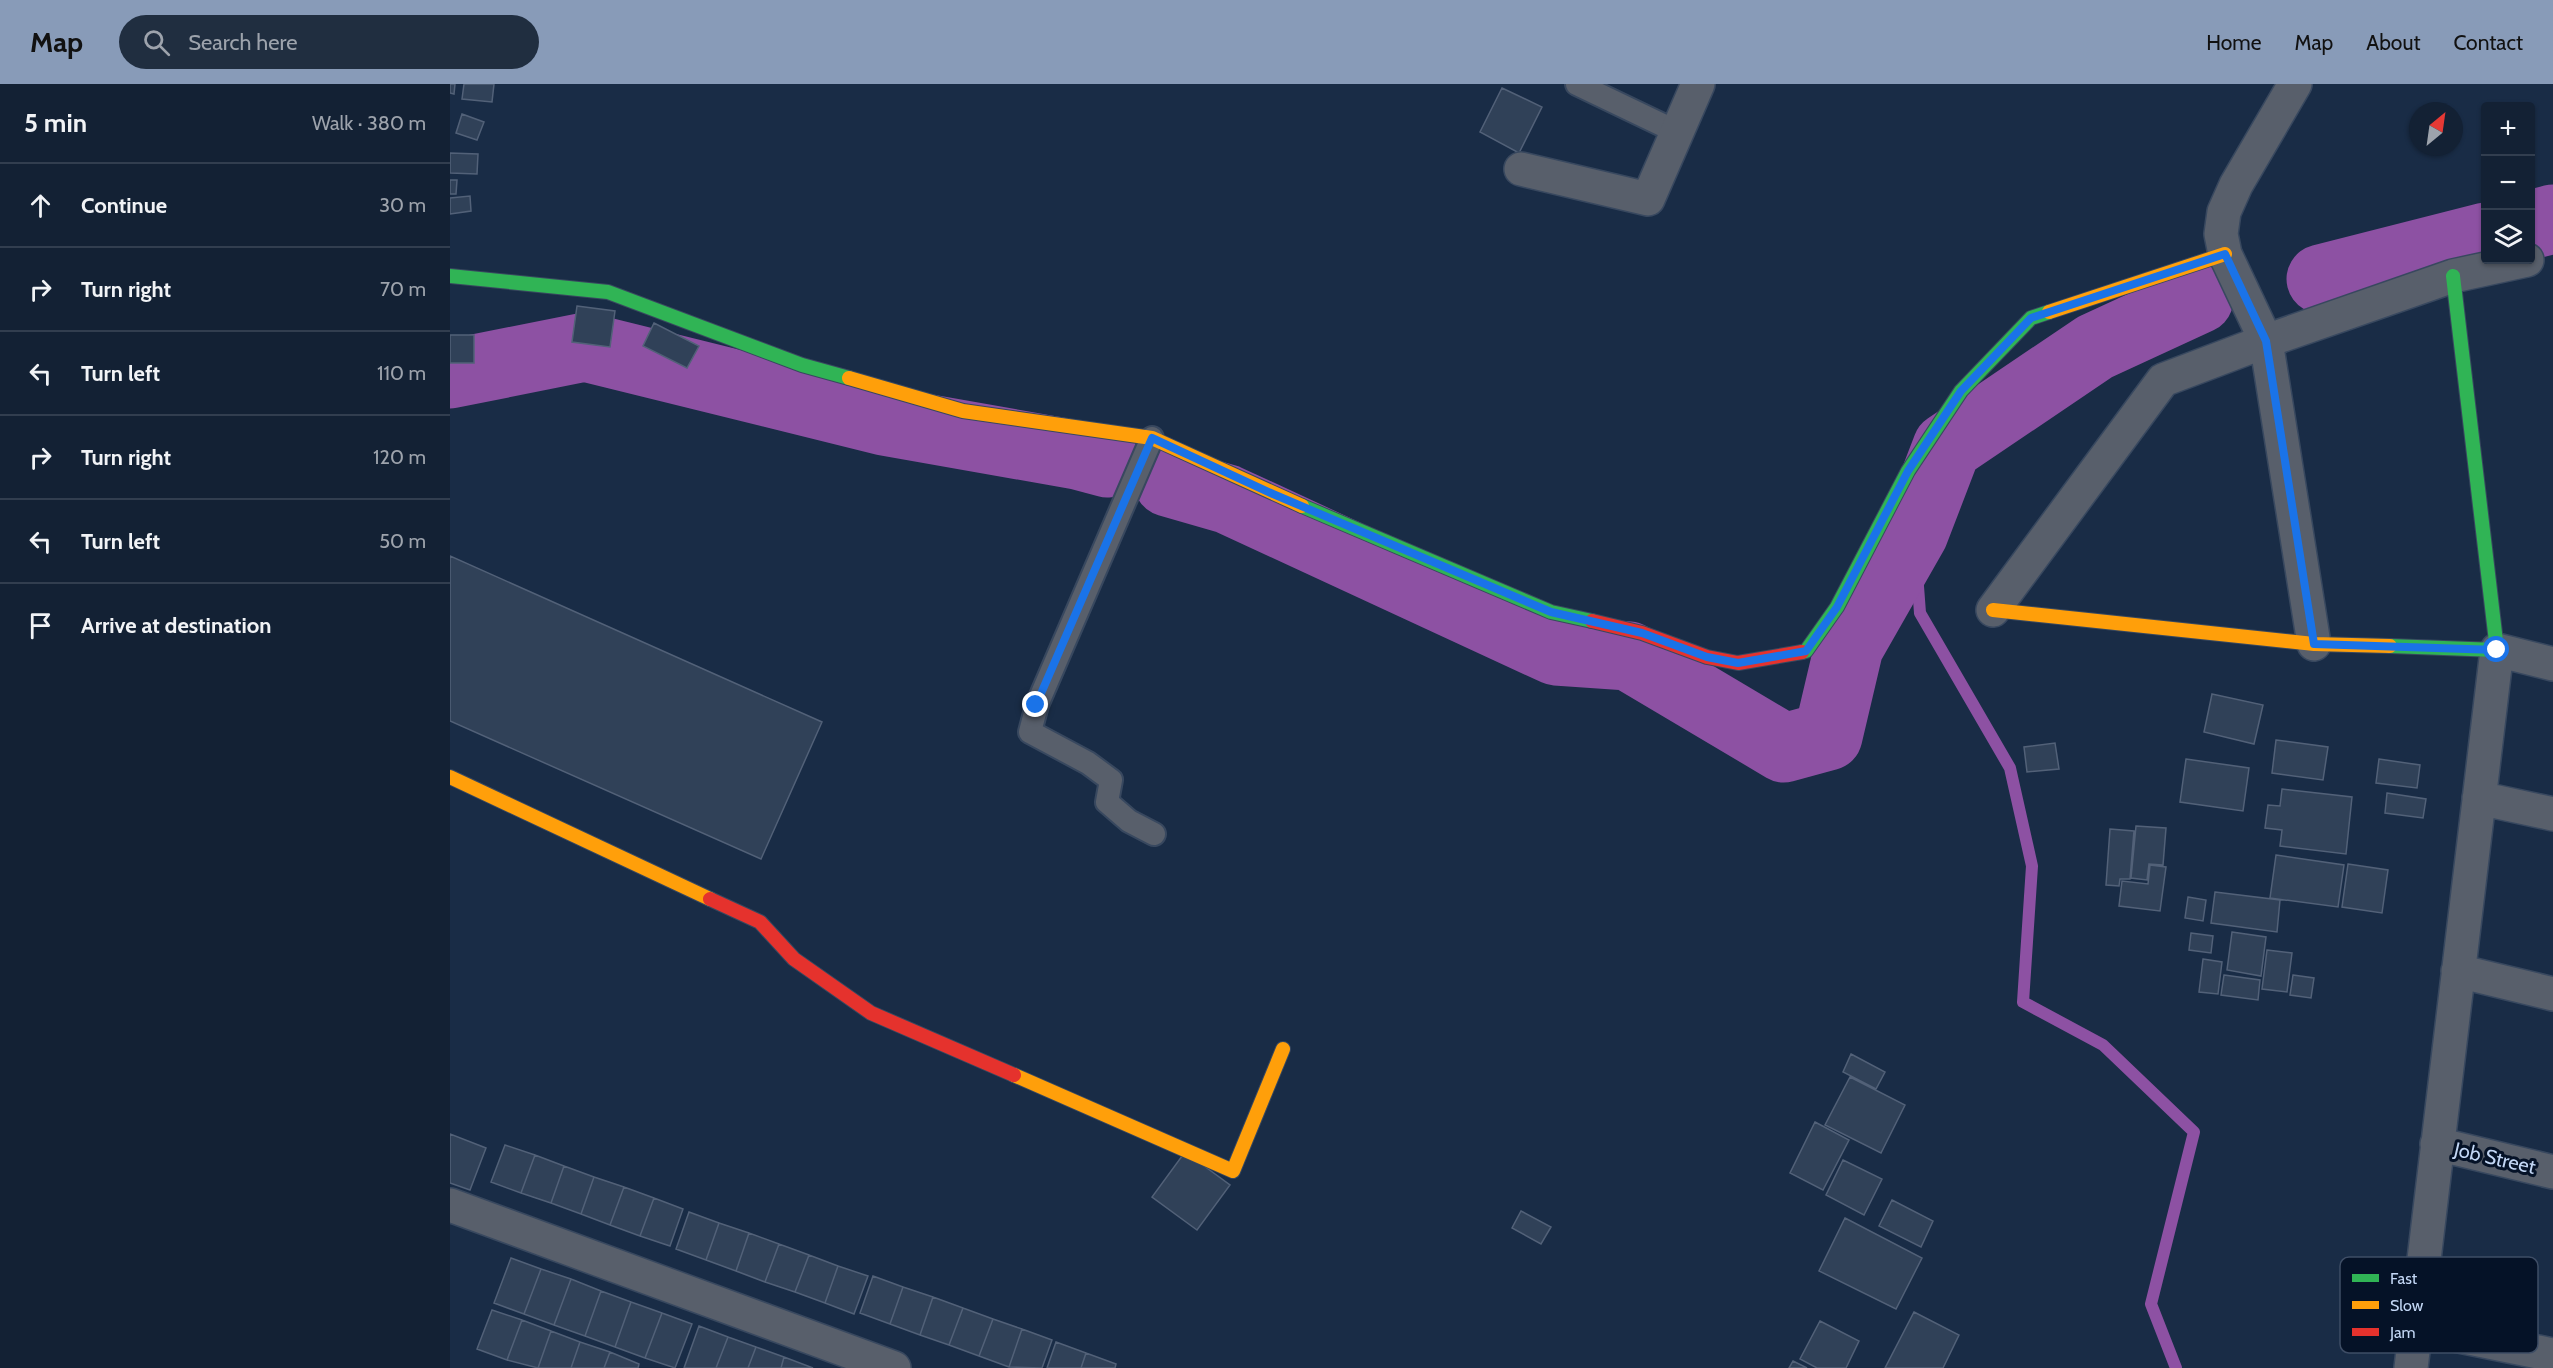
<!DOCTYPE html>
<meta charset="utf-8">
<style>
body{margin:0;font-family:Cabin,sans-serif;background:#202e40;color:#f1f3f6}
.controls{position:absolute;right:18px;top:18px;display:grid;overflow:hidden;border-radius:6px;box-shadow:0 2px 4px #0004}
.controls button{width:54px;height:54px;display:grid;place-items:center;padding:0;border:0;border-bottom:2px solid #323e4f;background:#132134;color:#f1f3f6;font:30px sans-serif}
.compass{position:absolute;left:1959px;top:18px;width:54px;height:54px;border-radius:50%;background:#132134;box-shadow:0 2px 4px #0004;rotate:29deg}
.stop{position:absolute;width:18px;height:18px;margin:-14px;border:4px solid #1a73e8;border-radius:50%;background:#fff}
.stop.end{background:#1a73e8;border-color:#fff;box-shadow:0 2px 6px #0008}
.list{margin:0;padding:0;list-style:none}
h2{display:flex;justify-content:space-between;align-items:center;height:78px;margin:0;padding:0 24px;font-size:26px}
h2 small{font-size:20px;font-weight:400;color:#9da3ac}
.list li{display:grid;grid-template-columns:39px 1fr auto;gap:18px;align-items:center;box-sizing:border-box;height:84px;padding:0 24px;border-top:2px solid #323e4f}
.list b{display:block;font-size:22px;white-space:nowrap}
.list em{font-size:20px;font-style:normal;color:#9da3ac}
.icon{flex:none;width:33px;height:33px;fill:none;stroke:currentColor;stroke-width:2;stroke-linecap:round;stroke-linejoin:round}
.map{position:relative;flex:none;width:2103px;height:1284px;overflow:hidden}
header{display:flex;align-items:center;gap:36px;box-sizing:border-box;height:84px;padding:0 30px;background:#889bb8;color:#111}
header strong{font-size:28px}
nav{display:flex;gap:33px;margin-inline-start:auto;font-size:21px}
.search{width:420px;height:54px;background:#202e40;display:flex;align-items:center;gap:15px;box-sizing:border-box;padding:0 21px;border-radius:33px;color:#9da3ac;font-size:22px}
main{display:flex}
aside{flex:1;background:#132134}
.map>svg:first-child{display:block}
.lines{fill:none;stroke-linecap:round;stroke-linejoin:round}
.stream{stroke:#8d51a3;stroke-width:12}
.river{stroke:#8d51a3;stroke-width:69}
.building{fill:#304158;stroke:#526178;stroke-width:1.5}
.lane-casing{stroke:#38485f;stroke-width:26}
.street-casing{stroke:#38485f;stroke-width:36}
.fast-casing{stroke:#38485f;stroke-width:16}
.slow-casing{stroke:#38485f;stroke-width:16}
.jam-casing{stroke:#38485f;stroke-width:16}
.lane{stroke:#585f6b;stroke-width:22}
.street{stroke:#585f6b;stroke-width:33}
.fast{stroke:#30b455;stroke-width:14}
.slow{stroke:#ff9f0a;stroke-width:14}
.jam{stroke:#e5322d;stroke-width:14}
.route{stroke:#1a73e8;stroke-width:8}
.labels{text-anchor:middle;dominant-baseline:central;stroke-width:6;stroke-linejoin:round;paint-order:stroke}
.street-label{font-size:20px;fill:#c3d7f5;stroke:#051227}
.key{fill:#051227;stroke:#3e4d65;stroke-width:1.5}
.key-label{font-size:16px;fill:#c3d7f5}
</style>
<header>
<strong>Map</strong>
<div class="search"><svg class="icon" aria-label="search" viewBox="0 0 24 24"><circle cx="10" cy="10" r="6"/><path d="M15 15l6 6"/></svg>Search here</div>
<nav><a>Home</a><a>Map</a><a>About</a><a>Contact</a></nav>
</header>
<main>
<aside>
<h2>5 min<small>Walk · 380 m</small></h2>
<ul class="list">
<li><svg class="icon" aria-label="ahead" viewBox="0 0 24 24"><path d="M12 20V5M6 11l6-6 6 6"/></svg><div><b>Continue</b></div><em>30 m</em></li>
<li><svg class="icon" aria-label="right" viewBox="0 0 24 24"><path d="M7 20v-9h11M14 6l5 5-5 5"/></svg><div><b>Turn right</b></div><em>70 m</em></li>
<li><svg class="icon" aria-label="left" viewBox="0 0 24 24"><path d="M17 20v-9H6M10 6l-5 5 5 5"/></svg><div><b>Turn left</b></div><em>110 m</em></li>
<li><svg class="icon" aria-label="right" viewBox="0 0 24 24"><path d="M7 20v-9h11M14 6l5 5-5 5"/></svg><div><b>Turn right</b></div><em>120 m</em></li>
<li><svg class="icon" aria-label="left" viewBox="0 0 24 24"><path d="M17 20v-9H6M10 6l-5 5 5 5"/></svg><div><b>Turn left</b></div><em>50 m</em></li>
<li><svg class="icon" aria-label="arrive" viewBox="0 0 24 24"><path d="M6 21V4h12l-3 4 3 4H6"/></svg><div><b>Arrive at destination</b></div></li>
</ul>
</aside>
<div class="map">
<svg width="2103" height="1284" viewBox="0 0 2103 1284">
<rect width="100%" height="100%" fill="#192c46"/>
<g class="lines">
<!-- stream -->
<path class="stream" d="M1464,449L1470,529L1560,684L1582,782L1573,918L1653,961L1744,1048L1701,1220L1726,1284"/>
<!-- river -->
<path class="river" d="M2080,141L2103,135
M1871,195L2036,153
M0,290L135,263L434,337L627,371L657,379
M718,398L777,415L1106,567L1179,572L1334,664L1378,652L1399,563L1464,449L1497,363L1645,263L1749,215"/>
</g>
<!-- building -->
<path class="building" d="M0,0H5L4,10L0,9Z
M14,0H44L42,18L12,15Z
M1052,4L1092,23L1069,69L1030,48Z
M12,30L34,38L27,56L6,49Z
M0,69L28,70L27,90L0,89Z
M0,96H7L6,110H0Z
M20,112L21,127L0,130V114Z
M127,222L165,227L160,263L122,258Z
M204,239L249,262L237,284L193,262Z
M0,251H24V279H0Z
M0,472L372,638L311,775L0,637Z
M1762,610L1813,621L1804,660L1754,648Z
M1826,656L1878,663L1873,696L1822,689Z
M1605,659L1609,685L1577,688L1574,663Z
M1736,675L1799,684L1793,727L1730,718Z
M1929,675L1970,681L1967,704L1926,699Z
M1832,705L1902,713L1896,770L1830,762L1832,746L1815,744L1818,721L1830,722Z
M1937,709L1976,715L1973,734L1935,729Z
M1686,742L1716,744L1713,781L1699,780L1697,796L1681,794Z
M1660,745L1684,747L1680,795H1670L1669,802L1656,801Z
M1826,771L1894,781L1888,823L1820,814Z
M1898,780L1938,786L1932,829L1892,823Z
M1700,781L1716,783L1710,827L1669,822L1672,797L1698,800Z
M1765,808L1830,816L1827,848L1761,839Z
M1738,813L1756,816L1753,837L1735,834Z
M1782,848L1816,853L1811,892L1777,886Z
M1741,849L1763,852L1761,869L1739,866Z
M1817,866L1842,869L1837,908L1812,905Z
M1753,875L1772,878L1768,910L1749,908Z
M1774,891L1810,896L1808,916L1771,911Z
M1843,891L1864,894L1861,914L1840,911Z
M1401,970L1435,988L1426,1005L1393,988Z
M1400,993L1455,1021L1431,1069L1375,1041Z
M1365,1038L1399,1056L1373,1106L1340,1089Z
M0,1050L36,1064L20,1106L0,1099Z
M55,1061L85,1071L71,1109L41,1098Z
M735,1068L780,1101L747,1146L702,1113Z
M85,1071L114,1082L101,1119L71,1109Z
M1393,1076L1432,1095L1414,1131L1376,1111Z
M114,1082L144,1093L131,1130L101,1119Z
M144,1093L174,1103L160,1141L131,1130Z
M174,1103L204,1114L190,1152L160,1141Z
M204,1114L233,1125L220,1162L190,1152Z
M1442,1116L1483,1137L1471,1163L1429,1142Z
M1071,1127L1101,1143L1091,1160L1062,1144Z
M239,1128L269,1139L256,1176L226,1165Z
M1395,1134L1472,1174L1446,1225L1369,1187Z
M269,1139L299,1149L286,1187L256,1176Z
M299,1149L329,1160L315,1198L286,1187Z
M329,1160L359,1171L345,1208L315,1198Z
M359,1171L388,1182L375,1219L345,1208Z
M61,1174L91,1185L74,1230L44,1219Z
M388,1182L418,1192L404,1230L375,1219Z
M91,1185L121,1195L104,1241L74,1230Z
M423,1192L453,1203L440,1240L410,1229Z
M121,1195L151,1207L135,1252L104,1241Z
M453,1203L483,1213L470,1251L440,1240Z
M151,1207L181,1218L165,1263L135,1252Z
M483,1213L513,1224L499,1261L470,1251Z
M181,1218L212,1229L195,1274L165,1263Z
M513,1224L543,1235L529,1272L499,1261Z
M42,1226L72,1236L57,1276L27,1265Z
M1464,1228L1509,1251L1493,1284H1435Z
M212,1229L242,1240L225,1284L195,1274Z
M543,1235L572,1245L559,1283L529,1272Z
M72,1236L101,1247L88,1284L57,1276Z
M1370,1237L1409,1257L1396,1284H1367L1350,1275Z
M249,1242L278,1253L266,1284H234Z
M572,1245L602,1256L592,1284L559,1283Z
M101,1247L130,1258L121,1284H88Z
M278,1253L306,1263L298,1284H266Z
M130,1258L160,1268L154,1284H121Z
M606,1258L636,1269L631,1284H597Z
M306,1263L334,1273L331,1284H298Z
M160,1268L189,1280L188,1284H154Z
M636,1269L666,1280L665,1284H631Z
M334,1273L363,1284H331Z
M1343,1277L1357,1284H1339Z"/>
<g class="lines">
<defs>
<path id="lane" d="M1127,0L1227,48
M702,354L587,621L580,648L638,679L661,696L657,718L679,737L704,750"/>
<path id="street" d="M1845,0L1786,101L1774,128L1771,150L1775,170L1816,257L1864,560
M1071,85L1198,115L1248,0
M1543,526L1713,296L1816,257L2003,192L2077,176
M2029,714L2103,730
M2008,887L2103,910
M1987,1060L2103,1088
M0,1121L444,1284
M1965,1243L2103,1271
M1961,1284L2047,566L2103,580"/>
<path id="fast" d="M0,192L158,208L352,281L399,294
M852,422L1101,528L1142,537
M1940,562L2047,566L2003,192
M1352,568L1356,567L1387,523L1458,387L1511,307L1581,234L1599,228"/>
<path id="slow" d="M1599,228L1775,170
M399,294L513,327L702,354L852,422
M1543,526L1864,560L1940,562
M0,693L260,815
M564,991L783,1087L833,965"/>
<path id="jam" d="M1142,537L1192,549L1257,573L1288,579L1352,568
M260,815L310,838L344,875L421,929L564,991"/>
</defs>
<!-- lane casing -->
<use href="#lane" class="lane-casing"/>
<!-- street casing -->
<use href="#street" class="street-casing"/>
<!-- fast casing -->
<use href="#fast" class="fast-casing"/>
<!-- slow casing -->
<use href="#slow" class="slow-casing"/>
<!-- jam casing -->
<use href="#jam" class="jam-casing"/>
<!-- lane -->
<use href="#lane" class="lane"/>
<!-- street -->
<use href="#street" class="street"/>
<!-- fast -->
<use href="#fast" class="fast"/>
<!-- slow -->
<use href="#slow" class="slow"/>
<!-- jam -->
<use href="#jam" class="jam"/>
</g>
<g class="lines">
<!-- route -->
<path class="route" d="M586,621L702,354L823,410L1101,528L1192,549L1257,573L1288,579L1356,567L1387,523L1458,387L1511,307L1581,234L1775,170L1816,257L1864,560L2047,566"/>
</g>
<g class="labels">
<!-- street labels -->
<g class="street-label">
<text transform="translate(2045 1074) rotate(13)">Job Street</text>
</g>
</g>
<!-- legend -->
<rect x="1890" y="1173" width="198" height="96" rx="9" class="key"/>
<rect x="1902" y="1190" width="27" height="8" fill="#30b455"/>
<rect x="1902" y="1217" width="27" height="8" fill="#ff9f0a"/>
<rect x="1902" y="1244" width="27" height="8" fill="#e5322d"/>
<g class="key-label">
<text x="1940" y="1200">Fast</text>
<text x="1940" y="1227">Slow</text>
<text x="1940" y="1254">Jam</text>
</g>
</svg>
<div class="controls">
<button>+</button>
<button>−</button>
<button><svg class="icon" aria-label="layers" viewBox="0 0 24 24"><path d="M12 4l9 5-9 5-9-5zM3 14l9 5 9-5"/></svg></button>
</div>
<svg class="compass" viewBox="-18 -18 36 36"><path d="M0-13l5 13h-10z" fill="#e53935"/><path d="M0 13l5-13h-10z" fill="#9da3ac"/></svg>
<div class="stop" style="left:2047px;top:566px"></div>
<div class="stop end" style="left:586px;top:621px"></div>
</div>
</main>
